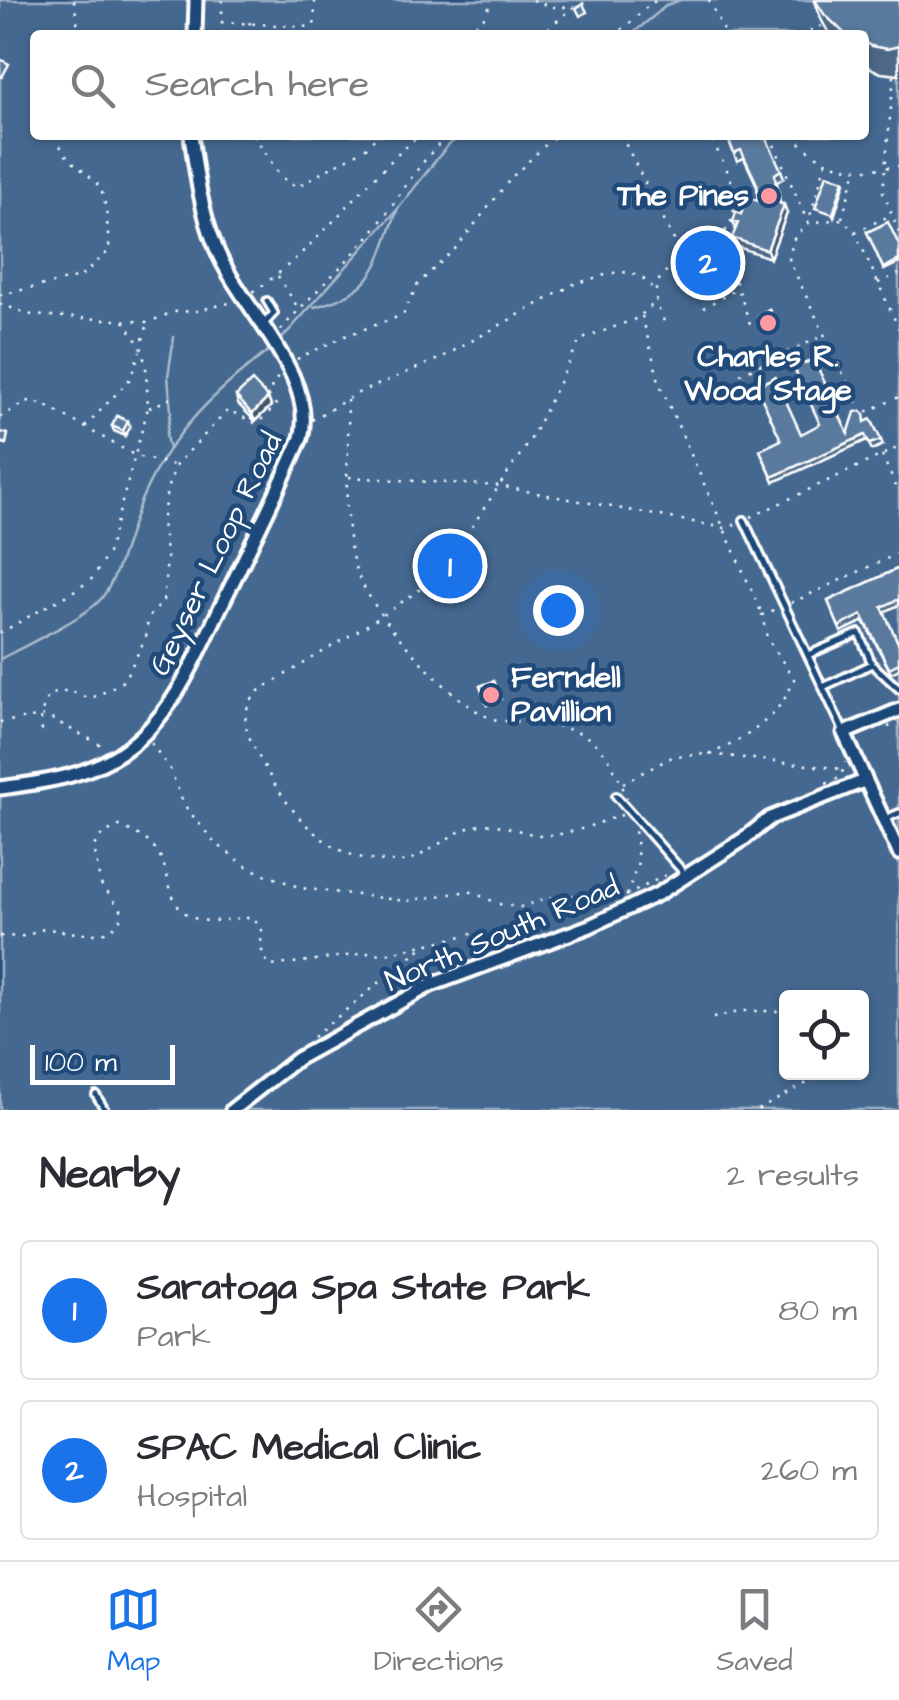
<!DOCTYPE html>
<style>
body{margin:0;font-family:"Architects Daughter",sans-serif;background:#f7f7f7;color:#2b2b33}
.controls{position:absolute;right:30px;bottom:30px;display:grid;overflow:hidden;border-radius:10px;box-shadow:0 2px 8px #0004}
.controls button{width:90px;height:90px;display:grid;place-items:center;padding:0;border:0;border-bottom:2px solid #e1e1e2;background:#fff;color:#2b2b33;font:50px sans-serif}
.scale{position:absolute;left:30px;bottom:25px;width:145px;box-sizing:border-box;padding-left:10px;border:5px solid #fff;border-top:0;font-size:28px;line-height:35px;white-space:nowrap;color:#fff;-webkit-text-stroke:8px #1f4a7a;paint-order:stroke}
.you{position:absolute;left:558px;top:610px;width:35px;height:35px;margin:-25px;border:8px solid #fff;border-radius:50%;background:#1a73e8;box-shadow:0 0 0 15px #1a73e833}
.badge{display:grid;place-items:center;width:65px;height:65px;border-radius:50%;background:#1a73e8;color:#fff;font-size:32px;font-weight:700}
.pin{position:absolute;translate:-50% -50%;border:5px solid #fff;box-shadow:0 2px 10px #0006}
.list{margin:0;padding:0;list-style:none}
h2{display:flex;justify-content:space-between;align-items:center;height:130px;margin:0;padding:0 40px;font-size:42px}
h2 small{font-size:32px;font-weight:400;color:#7c7c81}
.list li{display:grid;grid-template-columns:65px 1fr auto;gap:30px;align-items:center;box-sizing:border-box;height:140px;margin:0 20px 20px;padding:0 20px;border:2px solid #e1e1e2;border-radius:10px}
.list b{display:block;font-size:38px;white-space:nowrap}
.list p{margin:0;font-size:32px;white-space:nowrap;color:#7c7c81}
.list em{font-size:32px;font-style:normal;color:#7c7c81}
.icon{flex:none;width:55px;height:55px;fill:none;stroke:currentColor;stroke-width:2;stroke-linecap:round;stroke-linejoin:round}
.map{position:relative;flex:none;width:899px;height:1110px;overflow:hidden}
.search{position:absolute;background:#fff;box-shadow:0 2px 8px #0004;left:30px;right:30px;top:30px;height:110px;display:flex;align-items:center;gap:25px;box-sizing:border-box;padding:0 35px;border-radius:10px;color:#7c7c81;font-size:38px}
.sheet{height:450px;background:#fff}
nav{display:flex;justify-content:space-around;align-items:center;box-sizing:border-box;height:140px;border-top:2px solid #e1e1e2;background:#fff;font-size:28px;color:#7c7c81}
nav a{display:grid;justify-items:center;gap:5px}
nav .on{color:#1a73e8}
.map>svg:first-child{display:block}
.green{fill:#446890;stroke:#a2b4c8;stroke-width:2.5;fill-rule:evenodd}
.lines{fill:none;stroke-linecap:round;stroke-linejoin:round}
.stream{stroke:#aabbcd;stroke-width:2.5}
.service-casing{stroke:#fff;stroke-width:12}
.minor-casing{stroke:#fff;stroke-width:19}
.path{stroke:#fff;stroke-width:2.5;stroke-dasharray:2.5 8;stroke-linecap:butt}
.service{stroke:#1f4a7a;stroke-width:5}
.minor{stroke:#1f4a7a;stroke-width:11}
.wall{fill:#4d6987;stroke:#fff;stroke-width:2.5}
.shaded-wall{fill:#3f556e;stroke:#fff;stroke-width:2.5}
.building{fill:#5a7a9d;stroke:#fff;stroke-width:2.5}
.poi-dot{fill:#ff9aa2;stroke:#1f4a7a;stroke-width:4}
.labels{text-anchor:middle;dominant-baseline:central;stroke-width:9;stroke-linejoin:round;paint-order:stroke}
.poi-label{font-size:30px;font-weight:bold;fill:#fff;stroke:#1f4a7a;text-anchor:end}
.street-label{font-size:30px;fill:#fff;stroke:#1f4a7a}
</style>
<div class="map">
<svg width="899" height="1110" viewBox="0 0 899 1110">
<rect width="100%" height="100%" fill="#28517f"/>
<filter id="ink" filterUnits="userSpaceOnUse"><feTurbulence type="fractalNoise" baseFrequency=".01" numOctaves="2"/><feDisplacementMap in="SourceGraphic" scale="20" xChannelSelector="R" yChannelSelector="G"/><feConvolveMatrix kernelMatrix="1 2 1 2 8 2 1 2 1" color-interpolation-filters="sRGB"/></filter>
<g filter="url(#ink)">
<!-- green -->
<path class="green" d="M0,0H899V1110H0ZM35,35H864V135H35ZM786,998H862V1072H786Z"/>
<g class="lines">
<!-- stream -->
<path class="stream" d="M631,35L667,5L680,0
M314,307C376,292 377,265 397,211
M278,343L397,210L448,145L463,135
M169,449L166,436L171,412L168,376L174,337
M0,659C23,647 83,618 99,601C118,583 131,521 143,496C172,431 217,390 272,348"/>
<defs>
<path id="service" d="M263,325L274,313L267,301
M744,520L843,730
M808,655L859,633L872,664L823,687
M872,664L899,689
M616,796L685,874
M883,820L899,813
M96,1095L105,1110"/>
<path id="minor" d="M195,35L196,0
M899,710L844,733L899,853
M0,788C46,782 92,776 130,746C177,710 199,650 225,598C251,545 277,493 301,438C318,376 239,306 216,248C201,211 196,173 191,135
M232,1110L297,1059L431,985L590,926L658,894L744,839L770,818L864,781"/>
</defs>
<!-- service casing -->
<use href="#service" class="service-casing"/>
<!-- minor casing -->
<use href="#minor" class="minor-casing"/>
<!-- path -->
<path class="path" d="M74,0L79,35
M222,0V35
M533,0L551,7H573
M709,0L726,35
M221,22L314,27
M249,35L250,19
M314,35L315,0
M457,35L482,21L493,0
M540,35L574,7L591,0
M612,35C631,26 640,10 657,0
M800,35L824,25
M894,76L883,191L899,233
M254,135L280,176L296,187L366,148L378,135
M621,135L680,252L678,262
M770,135L808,223L793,240L789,260L862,414L899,397
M792,135C827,170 851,173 899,166
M826,162L808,223L842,219L855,232L899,329
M842,218L855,173
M725,230L733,273L752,330
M855,232L889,216
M278,276L298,308
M878,283L899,274
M253,292C320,247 359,185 420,135
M0,295L80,277L110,250C106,232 109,200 98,185C83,167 61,160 57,135
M0,304L32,315L149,322L173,312L196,311L233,302
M703,308L737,289
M642,316L660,385L762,614
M124,321L139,344
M664,321C624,244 743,272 734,194C732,174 718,153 709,135
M281,330C311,294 348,263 377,226C401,195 419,161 449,135
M297,359L345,336L403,315L418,284L457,247L512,177L556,135
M740,374L825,335
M254,385L266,394
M347,400C352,454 339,513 355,567C367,609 449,701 490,718C500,722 516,721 527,722C590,729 604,739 627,798
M149,408L176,396
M0,417L29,401L45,405L136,456L174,465
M312,420L356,394L441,358L574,284L612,273L630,272L645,280L653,289
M85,427L130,379L140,351
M882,455L899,494
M349,477L499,486L725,528L736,524
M751,517L899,447
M791,603L899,553
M0,633L79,588L93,578L108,553L148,408L146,367L141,346L148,323
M0,722L46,716L105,747
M888,727L899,723
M42,731L40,717L47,698L58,691H71L87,698L97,696L123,681L132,665L146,637L148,618L163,602L167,559L162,523L167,489L176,465L228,410L257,424L276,405L267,395L281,372
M151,743L170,769L184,805L214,842L249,868L301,888L406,901L469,891L502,905L520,907L558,895L623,896
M709,754C743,742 783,714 794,679L767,638L762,615L780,608
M623,783L674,756L709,754L843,769
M826,784L841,777L845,762
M622,815C596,823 568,837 540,835C519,833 502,822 480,825C452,829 431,855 405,861C395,863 384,861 374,860C317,853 284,803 259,757C245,732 237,711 260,690L382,616L419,590L452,556L532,437L580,340L638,318L654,303
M627,895L638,862L635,830
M626,896L671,872
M0,936C8,936 16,937 24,936C32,935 39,929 46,929C71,930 113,947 123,912L100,883L94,846L102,834L119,826C134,832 150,840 158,853C173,876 165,909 197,919C214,924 234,917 252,918L262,928C261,942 259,955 271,966L368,953L386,954L471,934L527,938
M713,1018L743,1011H786
M313,1037L423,947
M758,1110L827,1072"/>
<!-- service -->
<use href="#service" class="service"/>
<!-- minor -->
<use href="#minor" class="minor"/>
</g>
<!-- wall -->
<path class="wall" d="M814,0H899V75L881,73L864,65V35H830L822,21Z
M727,136L781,170L784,178L777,182L780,203L784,205L787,213L770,258L735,246L732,238L736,230L733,222L758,201L757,186L744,158L737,161Z
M867,232L899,245V263L884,270Z
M715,253L721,266L702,275L694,256L710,255Z
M236,396L268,398L271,406L255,421L238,404Z
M871,419L883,445L872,450L867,440L774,482L760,450L801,434H848Z
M112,426H130L125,436L114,431Z
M899,568V605L884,612L899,645V669L891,673L864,621L841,632L828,601Z
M494,681L501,699L487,705L480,686Z"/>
<!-- shaded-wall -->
<path class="shaded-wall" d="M844,180L845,182L834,217L833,214Z
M784,205L787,213L770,258L767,250Z
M268,398L271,406L255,421L252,414Z
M128,421L130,426L125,436L123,431Z"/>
<!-- building -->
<path class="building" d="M815,0H899V46L887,49L871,46L864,42V35L845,34L824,14Z
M583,4L587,12L580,16L576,8Z
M0,59L9,64L2,77L0,76Z
M729,135H765L781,170L775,174L777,202L784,205L767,250L732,238L738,223L733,222L736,212L741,214L747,197L758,201L757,184L741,150L734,153L727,136Z
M827,174L844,180L833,214L815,208Z
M888,222L899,245V260L883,268L867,232Z
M708,250L710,255L715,253L720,264L701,272L694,256Z
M769,309L776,323L763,327L758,317Z
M814,359L848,434L855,412L860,411L864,413L865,422L871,419L881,440L870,444L865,435L772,477L760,450L781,440L756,386L775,377L801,434L820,424L794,368Z
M252,381L268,398L252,414L236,396Z
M117,416L128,421L123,431L112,426Z
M0,432L8,434L6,444L0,442Z
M899,568V599L882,607L899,645V663L889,668L862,615L839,627L828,601Z
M494,681L499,694L485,700L480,686Z"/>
</g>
<!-- markers -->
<g class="poi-dot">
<circle cx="769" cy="196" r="10"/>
<circle cx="768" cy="323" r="10"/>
<circle cx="491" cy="695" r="10"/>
</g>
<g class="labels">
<!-- poi labels -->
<g class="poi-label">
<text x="749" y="196">The Pines</text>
<text x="768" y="357" text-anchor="middle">Charles R.<tspan x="768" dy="34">Wood Stage</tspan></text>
<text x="511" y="678" text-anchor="start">Ferndell<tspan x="511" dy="34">Pavillion</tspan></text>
</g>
<!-- street labels -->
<g class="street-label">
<text transform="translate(216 554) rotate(-64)">Geyser Loop Road</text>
<text transform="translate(502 934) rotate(-23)">North South Road</text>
</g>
</g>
</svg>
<div class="controls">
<button><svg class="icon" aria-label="locate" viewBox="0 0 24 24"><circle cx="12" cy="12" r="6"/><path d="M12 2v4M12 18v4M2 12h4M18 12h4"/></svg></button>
</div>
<div class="scale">100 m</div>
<div class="you"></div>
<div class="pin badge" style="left:450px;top:566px">1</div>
<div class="pin badge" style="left:708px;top:263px">2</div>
<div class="search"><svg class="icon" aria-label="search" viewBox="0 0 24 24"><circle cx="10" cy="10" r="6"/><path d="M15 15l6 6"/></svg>Search here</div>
</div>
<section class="sheet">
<h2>Nearby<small>2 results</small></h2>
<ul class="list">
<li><span class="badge">1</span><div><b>Saratoga Spa State Park</b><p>Park</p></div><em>80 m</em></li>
<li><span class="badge">2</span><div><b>SPAC Medical Clinic</b><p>Hospital</p></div><em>260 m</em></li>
</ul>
</section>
<nav>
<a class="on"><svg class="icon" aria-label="map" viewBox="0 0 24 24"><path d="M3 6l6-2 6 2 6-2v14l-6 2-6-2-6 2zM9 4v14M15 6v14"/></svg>Map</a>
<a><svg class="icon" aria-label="directions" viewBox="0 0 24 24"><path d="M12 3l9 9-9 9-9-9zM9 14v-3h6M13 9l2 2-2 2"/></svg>Directions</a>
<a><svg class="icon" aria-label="saved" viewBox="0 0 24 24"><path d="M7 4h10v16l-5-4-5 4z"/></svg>Saved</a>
</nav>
